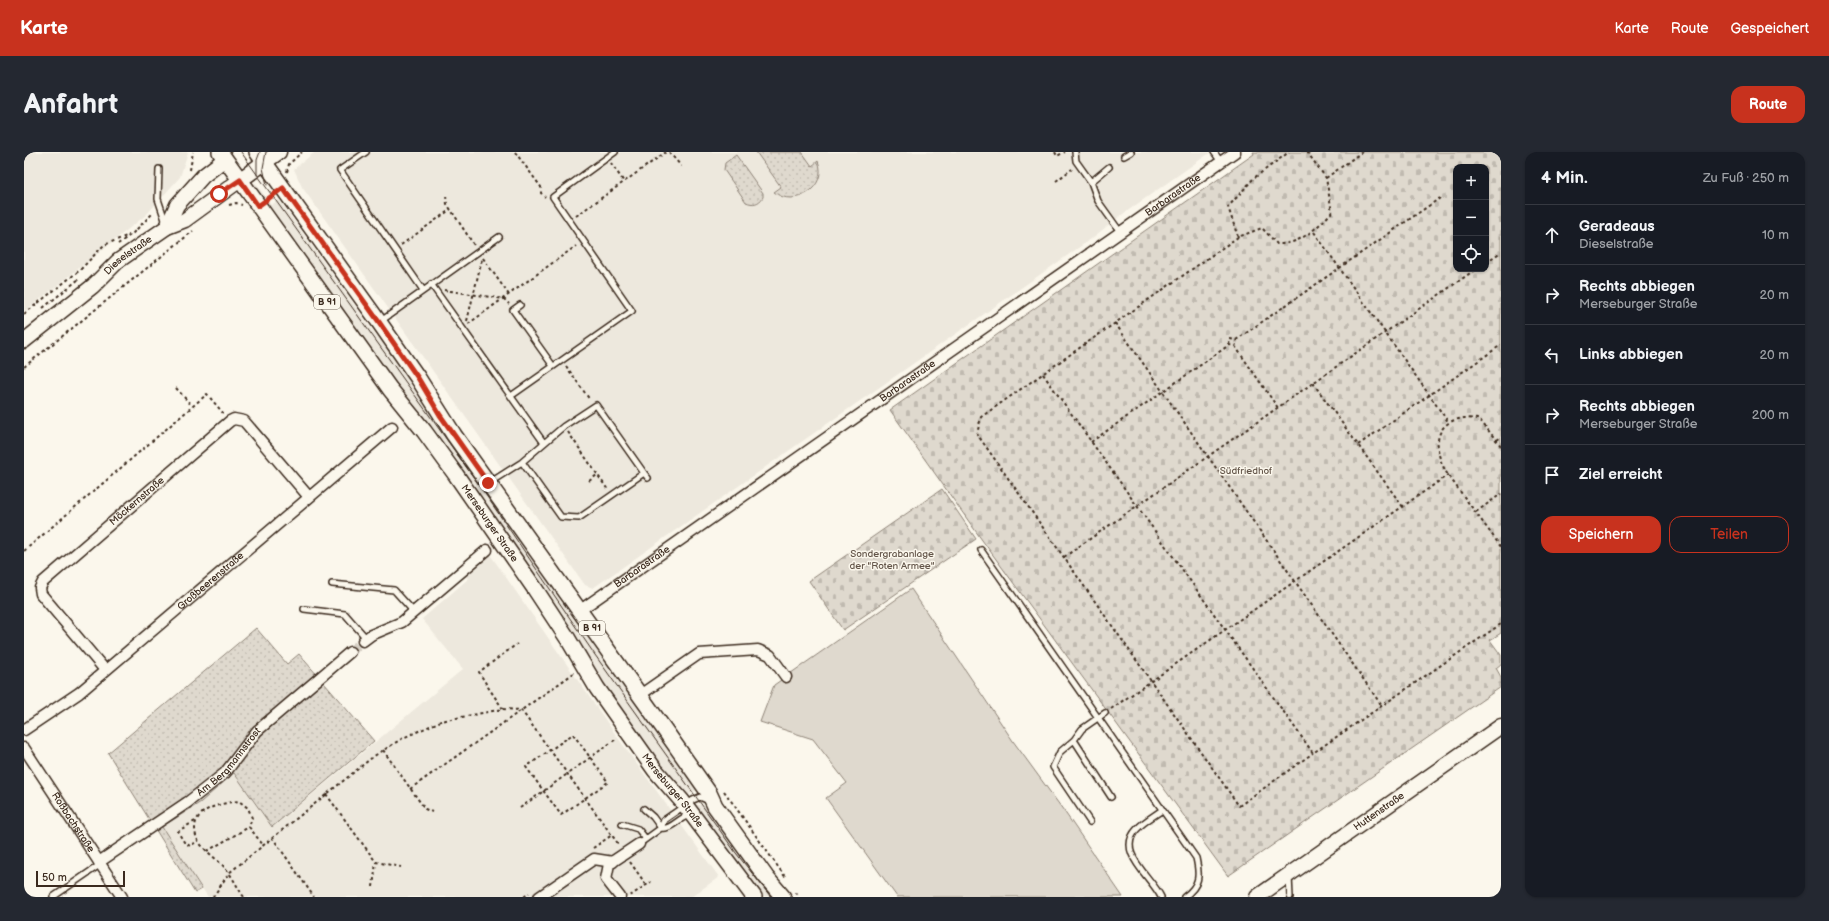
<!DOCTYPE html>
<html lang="de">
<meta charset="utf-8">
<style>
body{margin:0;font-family:"Balsamiq Sans",sans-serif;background:#242831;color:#f1f3f6}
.controls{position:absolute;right:12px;top:12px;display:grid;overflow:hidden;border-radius:8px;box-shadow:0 1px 3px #0004}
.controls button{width:36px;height:36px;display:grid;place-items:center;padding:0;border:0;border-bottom:1px solid #363941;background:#171b24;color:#f1f3f6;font:20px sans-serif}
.scale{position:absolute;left:12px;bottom:10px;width:89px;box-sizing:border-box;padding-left:4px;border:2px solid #3b2a1e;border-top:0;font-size:11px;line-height:14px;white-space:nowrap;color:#3b2a1e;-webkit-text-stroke:3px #fbf7ec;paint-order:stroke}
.stop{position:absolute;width:12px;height:12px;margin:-9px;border:3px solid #c8321e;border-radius:50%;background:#fff}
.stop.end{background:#c8321e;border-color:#fff;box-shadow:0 1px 4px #0008}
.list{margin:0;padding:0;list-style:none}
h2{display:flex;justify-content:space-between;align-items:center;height:52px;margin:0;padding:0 16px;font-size:17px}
h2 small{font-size:13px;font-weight:400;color:#9ea1a6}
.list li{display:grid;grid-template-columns:26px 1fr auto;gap:12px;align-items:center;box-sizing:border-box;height:60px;padding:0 16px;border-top:1px solid #363941}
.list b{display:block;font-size:15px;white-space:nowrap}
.list p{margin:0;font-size:13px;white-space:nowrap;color:#9ea1a6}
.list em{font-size:13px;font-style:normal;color:#9ea1a6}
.actions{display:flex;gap:8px;padding:12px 16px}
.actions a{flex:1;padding:9px 0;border:1px solid #c8321e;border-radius:12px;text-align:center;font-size:14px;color:#c8321e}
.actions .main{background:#c8321e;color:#fff}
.icon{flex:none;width:22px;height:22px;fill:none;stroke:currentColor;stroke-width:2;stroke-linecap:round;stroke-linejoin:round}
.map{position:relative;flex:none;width:1477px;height:745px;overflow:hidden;border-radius:12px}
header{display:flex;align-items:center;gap:24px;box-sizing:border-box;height:56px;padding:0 20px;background:#c8321e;color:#fff}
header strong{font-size:19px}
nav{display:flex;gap:22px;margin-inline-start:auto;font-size:14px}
.intro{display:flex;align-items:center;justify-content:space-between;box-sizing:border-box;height:96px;padding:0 24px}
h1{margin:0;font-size:28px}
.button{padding:10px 18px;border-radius:12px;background:#c8321e;color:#fff;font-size:14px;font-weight:700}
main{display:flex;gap:24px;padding:0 24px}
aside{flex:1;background:#171b24;border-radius:12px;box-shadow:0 1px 3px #0004}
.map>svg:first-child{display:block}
.built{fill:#ede8dd}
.grass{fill:url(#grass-dots);stroke:#8d8276}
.cemetery{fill:url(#cemetery-stones);stroke:#8d8276;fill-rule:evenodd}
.pitch{fill:#dfd9ce;stroke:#8d8276}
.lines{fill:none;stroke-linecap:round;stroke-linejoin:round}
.street-tunnel{stroke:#d5cec3;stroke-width:10;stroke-dasharray:10 5;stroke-linecap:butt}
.lane-casing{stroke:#3b2a1e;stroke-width:8}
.street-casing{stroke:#3b2a1e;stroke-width:13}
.secondary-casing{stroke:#3b2a1e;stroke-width:17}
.primary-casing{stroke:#3b2a1e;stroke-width:18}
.path{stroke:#3b2a1e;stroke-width:2;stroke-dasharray:3 3;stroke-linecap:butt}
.lane{stroke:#fbf7ec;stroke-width:5}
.street{stroke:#fbf7ec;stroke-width:10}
.secondary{stroke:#fbf7ec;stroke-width:14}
.primary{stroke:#fbf7ec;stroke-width:15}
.tram{stroke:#3b2a1e;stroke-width:1}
.route{stroke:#c8321e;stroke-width:5}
.labels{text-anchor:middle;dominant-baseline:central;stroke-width:3;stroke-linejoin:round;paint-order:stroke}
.shield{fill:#fbf7ec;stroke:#75685c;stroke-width:1}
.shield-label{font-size:9px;font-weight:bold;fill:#3b2a1e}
.street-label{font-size:10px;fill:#3b2a1e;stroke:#fbf7ec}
.park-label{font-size:10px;fill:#64564a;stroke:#fbf7ec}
</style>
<header>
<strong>Karte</strong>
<nav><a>Karte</a><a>Route</a><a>Gespeichert</a></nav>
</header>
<div class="intro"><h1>Anfahrt</h1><a class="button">Route</a></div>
<main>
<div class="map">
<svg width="1477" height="745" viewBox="0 0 1477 745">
<defs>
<pattern id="grass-dots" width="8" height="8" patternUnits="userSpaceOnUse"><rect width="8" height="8" fill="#dfd9ce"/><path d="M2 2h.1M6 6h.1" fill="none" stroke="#c0bab0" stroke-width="1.8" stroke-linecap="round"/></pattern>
<pattern id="cemetery-stones" width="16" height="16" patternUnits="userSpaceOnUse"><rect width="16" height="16" fill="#dfd9ce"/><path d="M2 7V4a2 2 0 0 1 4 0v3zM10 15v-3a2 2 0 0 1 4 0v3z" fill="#c0bab0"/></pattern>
</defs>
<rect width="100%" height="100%" fill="#fbf7ec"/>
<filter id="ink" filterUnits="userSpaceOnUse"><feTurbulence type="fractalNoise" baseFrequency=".025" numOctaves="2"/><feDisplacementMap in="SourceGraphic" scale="8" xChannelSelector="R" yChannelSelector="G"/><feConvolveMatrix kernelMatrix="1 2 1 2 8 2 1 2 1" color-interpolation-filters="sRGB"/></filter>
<g filter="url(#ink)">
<!-- built -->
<path class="built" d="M0,0H164L156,25L122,63L0,160Z
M291,0H1187L1092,67L1067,87L569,436L561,433L278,35L270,17Z
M231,30L247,53L255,48L349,179L373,206L406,259L674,637L663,644L639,620L388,256L230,35Z
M463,398L594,586L695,725L667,745H184L138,676L175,650L210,622L248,676L439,517L398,467L444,427L439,419Z
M670,652L682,654L751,745H737L700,698Z"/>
<!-- grass -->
<path class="grass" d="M732,0H778L788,14L794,9C805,35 770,57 750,40L757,35Z
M712,3L739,41V45C735,52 729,53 722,50L700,18L701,11Z
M232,476L263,512L275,502L350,589L248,675L210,621L177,650L138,675L178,737L171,741L84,601Z"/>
<!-- cemetery -->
<path class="cemetery" d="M1229,0H1477V481L1466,488L1477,503V512L1472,516L1477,525V535L1204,724L958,388L866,258L1230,2ZM1432,15H1462V117H1432Z
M918,337L952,387L819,478L785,429Z"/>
<!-- pitch -->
<path class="pitch" d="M887,437L989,589L1040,659L1099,745H873L802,646L823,631L789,587L736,570L750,533Z"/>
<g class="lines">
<!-- street-tunnel -->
<path class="street-tunnel" d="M326,500L339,489"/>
<defs>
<path id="lane" d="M342,0L316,18L399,138
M1051,0L1052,9L1067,30
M1190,0L1197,10
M1100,4L1107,0
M1085,15L1067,30L1074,49L1097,81
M135,17L134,47L142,71
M407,132L520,291
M496,153L489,158L529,214
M357,169L475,85
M487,244L608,159L529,45L591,0
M620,321L624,326
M465,331L498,310L540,274L572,253L620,321L555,366L537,365L498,310
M957,398L1172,706C1176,723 1176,734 1160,745
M308,432L370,438L390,460
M280,457L321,462L342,486
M1050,588L1087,645
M620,657L629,665L637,676
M1066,670L1029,615L1036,600L1050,588L1058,577L1081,561
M598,672L614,677L622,687
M637,676C648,678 655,665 666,663
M615,692L637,676L640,668L669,648L676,645L685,649
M1265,724L1266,745
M29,745L77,712
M1137,745C1127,724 1091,700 1113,677C1120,669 1130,664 1138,658"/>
<g id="street">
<path id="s1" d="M555,459L1211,0"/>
<path d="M339,489L347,483L378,470L463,398"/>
<path id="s2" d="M81,518L17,442L16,436L19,430L206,269L210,267L220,269L285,345"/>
<path d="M616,543L675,502L734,498L746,503L762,525"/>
<path id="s3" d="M0,578L55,541L368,275"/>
<path id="s4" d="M0,596L98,745"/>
<path id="s5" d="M75,710L164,650L201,621L233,579L326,500"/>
<path d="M515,745L570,707L589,710"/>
<path d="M596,745L582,727L585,712L615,692"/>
</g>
<g id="secondary">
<path d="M241,10L255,0"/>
<path d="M143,75L153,53L179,24L201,7"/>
<path id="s6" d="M0,189L69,134L94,109L143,75L161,68L216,28"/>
<path id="s7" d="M1233,745L1477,574"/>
</g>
<g id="primary">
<path id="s8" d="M196,0L366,237L400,279L432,323L511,437L544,487L573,536L631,618L658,649L730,745"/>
<path d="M233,0L355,170L394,226L430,283L640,577L685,641L691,654L742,725L759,745"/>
<path d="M216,28L241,10"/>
</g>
</defs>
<!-- lane casing -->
<use href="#lane" class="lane-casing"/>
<!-- street casing -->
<use href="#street" class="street-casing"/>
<!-- secondary casing -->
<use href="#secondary" class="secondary-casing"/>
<!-- primary casing -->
<use href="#primary" class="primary-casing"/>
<!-- path -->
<path class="path" d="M491,0L517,35V41L521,45
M645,0L657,14
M1031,0L1033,4L1041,0
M1283,0L1302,26L1308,60C1293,76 1276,93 1253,92L1238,76L1214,85L957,265L953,282L1215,654L1289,601
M587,11L600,30
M166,18L169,0
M263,20L265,12L278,0
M1302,26L1338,0
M1032,29L1048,17
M422,44L423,52L450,93
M205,53L212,51L218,53
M552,64L642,0
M1290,80L1425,271
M1214,85L1204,55L1230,26L1265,0
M94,92L109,81L129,61
M377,93L427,57
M459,106L485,143
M1462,110L1477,100
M420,138L480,147L485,152
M19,156L55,127
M0,162L56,118L80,93L105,83
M443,169L458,107
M1091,171L1358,554
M444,172L552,94
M1205,193L1206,187L1212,188L1416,46
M1211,194L1254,256
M542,214L566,248
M0,215L169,79
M1019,222L1289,601L1477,472
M1289,231L1379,355
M152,236L168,254
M544,280L584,338
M1473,288L1477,285
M1067,290L1205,193L1211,194L1213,191L1212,188
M1334,293L1477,193
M1477,294L1455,267C1450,267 1444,266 1440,266C1406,270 1410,302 1424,323L1477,395
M565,329L573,323
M1452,360L1477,342
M0,399L183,242L199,261
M1040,405L1452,117
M479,557L464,535L455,520L493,492
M1087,557L1424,323
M549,582L584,630L537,663L502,615Z
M359,598L401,657L408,660
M386,637L550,521
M700,639L762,726
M302,642L352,710L377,715
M496,656L592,587
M171,669L156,678L154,680L160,690L166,694L174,689
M248,685L290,745
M569,696L588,683
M183,699L225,675
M606,710L623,734
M349,735L352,710
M772,740L775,745
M606,744L627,730
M189,745L205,721L350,604L379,586L417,569L479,557L497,558L595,693
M220,745C214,737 211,729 205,721C197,709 183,702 175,690C172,686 171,681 171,675C172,656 199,651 215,649L224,656L228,666L225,675L239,693
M500,745L505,741"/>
<!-- lane -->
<use href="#lane" class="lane"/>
<!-- street -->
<use href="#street" class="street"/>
<!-- secondary -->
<use href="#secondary" class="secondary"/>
<!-- primary -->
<use href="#primary" class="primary"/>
<!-- tram -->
<path class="tram" d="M217,0L453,330L571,503L712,701L747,745
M242,0L239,16L243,33
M233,23V8L236,0"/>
</g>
</g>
<g class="lines" filter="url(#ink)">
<!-- route -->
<path class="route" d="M195,42L216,28L234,54L259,36L355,170L394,226L416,263L464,331"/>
</g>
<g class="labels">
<!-- shield labels -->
<g class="shield">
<rect x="290" y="143" width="26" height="14" rx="3"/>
<rect x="555" y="469" width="26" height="14" rx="3"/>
</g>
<g class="shield-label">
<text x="303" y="150">B 91</text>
<text x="568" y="476">B 91</text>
</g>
<!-- street labels -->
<g class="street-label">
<text stroke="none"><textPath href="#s1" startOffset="725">Barbarastraße</textPath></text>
<text stroke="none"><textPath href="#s6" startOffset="135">Dieselstraße</textPath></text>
<text stroke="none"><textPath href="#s1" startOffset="401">Barbarastraße</textPath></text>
<text stroke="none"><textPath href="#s2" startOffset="236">Möckernstraße</textPath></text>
<text stroke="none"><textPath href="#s8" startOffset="459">Merseburger Straße</textPath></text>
<text stroke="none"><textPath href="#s1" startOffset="77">Barbarastraße</textPath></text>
<text stroke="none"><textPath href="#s3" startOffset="239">Großbeerenstraße</textPath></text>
<text stroke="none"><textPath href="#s5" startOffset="165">Am Bergmannstrost</textPath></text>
<text stroke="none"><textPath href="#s8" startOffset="783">Merseburger Straße</textPath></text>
<text stroke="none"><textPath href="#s7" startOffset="149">Huttenstraße</textPath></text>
<text stroke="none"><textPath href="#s4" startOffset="89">Roßbachstraße</textPath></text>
</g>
<!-- park labels -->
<g class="park-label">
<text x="1222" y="319">Südfriedhof</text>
<text x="868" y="402">Sondergrabanlage<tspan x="868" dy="12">der "Roten Armee"</tspan></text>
</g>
</g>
</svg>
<div class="controls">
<button>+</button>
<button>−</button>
<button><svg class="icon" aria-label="locate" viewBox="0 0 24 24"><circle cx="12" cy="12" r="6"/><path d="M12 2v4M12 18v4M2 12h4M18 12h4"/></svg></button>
</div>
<div class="scale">50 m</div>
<div class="stop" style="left:195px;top:42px"></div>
<div class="stop end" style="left:464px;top:331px"></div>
</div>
<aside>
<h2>4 Min.<small>Zu Fuß · 250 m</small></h2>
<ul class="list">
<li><svg class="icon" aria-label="ahead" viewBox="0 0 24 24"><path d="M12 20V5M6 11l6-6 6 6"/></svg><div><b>Geradeaus</b><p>Dieselstraße</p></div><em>10 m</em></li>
<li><svg class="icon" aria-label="right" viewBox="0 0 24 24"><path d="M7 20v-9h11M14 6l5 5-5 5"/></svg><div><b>Rechts abbiegen</b><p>Merseburger Straße</p></div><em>20 m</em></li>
<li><svg class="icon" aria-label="left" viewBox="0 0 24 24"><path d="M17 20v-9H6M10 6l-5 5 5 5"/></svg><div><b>Links abbiegen</b></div><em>20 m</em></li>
<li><svg class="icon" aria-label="right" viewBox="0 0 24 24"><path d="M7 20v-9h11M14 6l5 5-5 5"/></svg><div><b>Rechts abbiegen</b><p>Merseburger Straße</p></div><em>200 m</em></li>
<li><svg class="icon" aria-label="arrive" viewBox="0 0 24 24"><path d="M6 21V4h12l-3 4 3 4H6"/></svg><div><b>Ziel erreicht</b></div></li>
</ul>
<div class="actions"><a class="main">Speichern</a><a>Teilen</a></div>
</aside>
</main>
